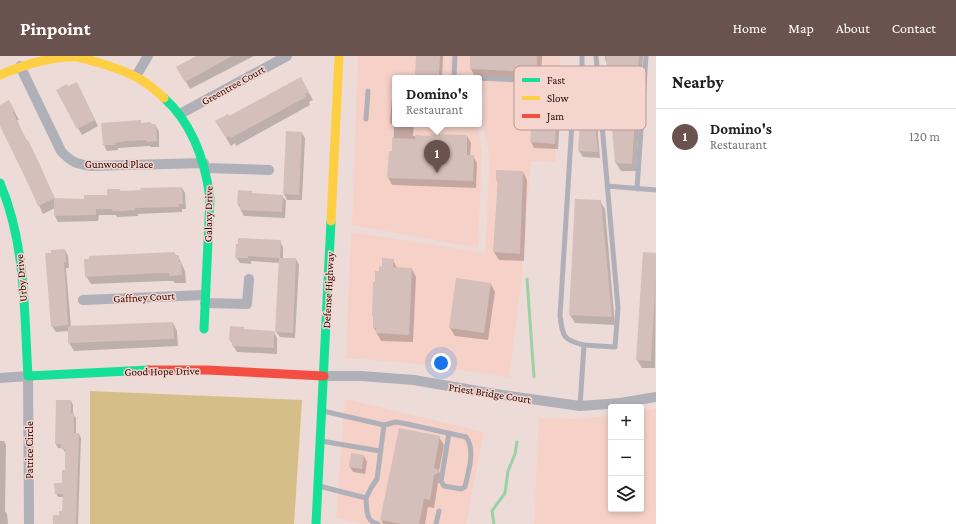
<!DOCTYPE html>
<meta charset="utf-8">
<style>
body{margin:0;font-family:"Crimson Pro",serif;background:#f6f6f6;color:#202124}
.controls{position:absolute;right:12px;bottom:12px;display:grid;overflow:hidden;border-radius:4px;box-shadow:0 2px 6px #0003}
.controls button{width:36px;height:36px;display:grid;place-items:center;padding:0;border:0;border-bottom:1px solid #e0e0e0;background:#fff;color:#202124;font:20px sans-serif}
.you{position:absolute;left:441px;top:307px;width:14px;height:14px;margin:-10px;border:3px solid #fff;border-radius:50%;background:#1a73e8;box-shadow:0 0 0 6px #1a73e833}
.badge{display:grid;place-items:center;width:26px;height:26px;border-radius:50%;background:#6a524e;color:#fff;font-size:13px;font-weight:700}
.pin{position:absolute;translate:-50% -33px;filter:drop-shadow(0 1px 2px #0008)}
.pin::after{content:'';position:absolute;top:21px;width:14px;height:12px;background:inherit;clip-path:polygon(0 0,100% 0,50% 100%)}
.popup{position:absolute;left:392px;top:19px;width:90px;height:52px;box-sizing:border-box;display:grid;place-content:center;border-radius:4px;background:#fff;filter:drop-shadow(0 1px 3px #0005);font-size:13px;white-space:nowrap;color:#757577}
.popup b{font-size:15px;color:#202124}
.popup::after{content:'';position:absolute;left:50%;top:100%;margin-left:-8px;border:8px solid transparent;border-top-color:#fff}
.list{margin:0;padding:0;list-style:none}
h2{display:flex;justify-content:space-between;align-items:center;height:52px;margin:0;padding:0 16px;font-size:17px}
h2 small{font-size:13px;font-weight:400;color:#757577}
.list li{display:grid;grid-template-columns:26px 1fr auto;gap:12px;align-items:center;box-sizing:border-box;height:56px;padding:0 16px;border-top:1px solid #e0e0e0}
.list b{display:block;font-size:15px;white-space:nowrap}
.list p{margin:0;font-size:13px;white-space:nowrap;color:#757577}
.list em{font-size:13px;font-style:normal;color:#757577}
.icon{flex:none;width:22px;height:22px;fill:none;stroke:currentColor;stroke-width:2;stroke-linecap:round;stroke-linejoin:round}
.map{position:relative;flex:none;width:656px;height:468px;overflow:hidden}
header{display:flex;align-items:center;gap:24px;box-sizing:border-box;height:56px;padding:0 20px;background:#6a524e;color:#fff}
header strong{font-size:19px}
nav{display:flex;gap:22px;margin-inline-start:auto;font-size:14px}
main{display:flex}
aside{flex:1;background:#fff}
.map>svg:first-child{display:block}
.built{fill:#f6d1c8}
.forest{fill:#d5be88}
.shadow{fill:#0003}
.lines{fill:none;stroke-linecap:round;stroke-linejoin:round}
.stream{stroke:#9ad1a7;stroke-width:3}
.building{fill:#d5bfba}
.lane{stroke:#b0b0b9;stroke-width:5}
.street{stroke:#b0b0b9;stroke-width:10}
.fast{stroke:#16e098;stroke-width:9}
.slow{stroke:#ffcf43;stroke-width:9}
.jam{stroke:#f24e42;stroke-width:9}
.labels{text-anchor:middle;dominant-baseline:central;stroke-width:3;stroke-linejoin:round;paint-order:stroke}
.street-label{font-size:11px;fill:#230804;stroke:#f6d5ce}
.key{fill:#f6d5ce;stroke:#b79891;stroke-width:1}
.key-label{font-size:11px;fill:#230804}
</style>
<header>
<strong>Pinpoint</strong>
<nav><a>Home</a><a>Map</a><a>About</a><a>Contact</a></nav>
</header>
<main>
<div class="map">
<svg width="656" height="468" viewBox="0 0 656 468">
<rect width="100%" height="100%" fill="#eddbd7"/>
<!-- built -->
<path class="built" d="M358,0H447V22H395V68H479L478,75L482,94L478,192L352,169Z
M449,0H560L555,106L531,105L522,219L509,321L409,307L346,302L351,176L485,197L489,113L488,90L483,73L485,36L479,35V22H448Z
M345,343L484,376L466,468H362L336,462Z
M656,352V468H534L539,362L571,363L611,360V453H641V355Z"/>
<!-- forest -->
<path class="forest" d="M90,335L302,344L294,468H90Z"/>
<!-- shadow -->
<path class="shadow" d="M198,0H254L190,33L178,12Z
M417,0H443L442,22H417L416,20Z
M471,0H542L541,24L475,21L471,13Z
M605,0H643L636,115H621L616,107L608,9L605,3Z
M300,22L313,44L309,46L310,49L236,90L235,87L231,90L216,65L228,61Z
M68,31L80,33L98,70L82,79L57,35Z
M393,31H395V68H414L413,80H467L471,87L470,100H473L477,107L476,132L392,129L388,121L393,96L394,72L390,66Z
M534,39L557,40L561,46L558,93L534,92L531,86Z
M593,49L596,55L600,102L583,101L579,95Z
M0,50L13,53L19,64H17L21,74L32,93L55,143L85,144L108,140L120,134L121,136L182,132L185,137L186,153H182V156L138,158V160L117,161L116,159H99L98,165L58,166L55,160V152L43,158L0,68Z
M140,65L142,68L151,67L152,69H155L159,75V91H151L150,90L118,92V94L107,95L104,89Z
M302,77L305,82L302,144H287L284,138Z
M523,116L527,124L524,205L499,204L494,196L498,127L497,124Z
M253,138L282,140L286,145L285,162L244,160L238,148Z
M600,145L605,153L615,269L575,267L570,259Z
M280,185L283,191V203H296L299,209L295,282L280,281L276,276L280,207L251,205V208L240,207L236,201Z
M65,194L68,200L69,212H66L71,271L173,267L177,275L178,290L74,295L69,287V275L56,276L52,270V197Z
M175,197L176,200H178L185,215L186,227H175L173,225H165L91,228L86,220Z
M656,198L655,312H642L637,304Z
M393,204L397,212L412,213L416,221L413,286L381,285L374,272V262L373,260L383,212Z
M491,228L495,236L488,284L455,280L450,272Z
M244,274L274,276L277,282V298L237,296L230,284Z
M71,345L73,349V358L76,362V378H79L81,382L78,468H54L63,456L64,441H58L56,437L63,428L66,415V396H65L62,392H58L56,388Z
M439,381L444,389L439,415L443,422L442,425L438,427L434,452L428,451L425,468H383L381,464Z
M0,385H4L6,389L5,455L7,458L8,468H0Z
M364,400L367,406L365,418L353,416L350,411Z"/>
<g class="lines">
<!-- stream -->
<path class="stream" d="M527,223L534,321
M494,468L492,455L505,437L508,415L515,398L517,386"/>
</g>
<!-- building -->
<path class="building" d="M196,0H232L185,26L176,11Z
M416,0H440L439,21L415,20Z
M470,0H537V16L470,13Z
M606,0H639L632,108L615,107Z
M301,21L309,36L305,38L306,41L231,82L229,80L226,82L215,65L228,58L229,60Z
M77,26L95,64L77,73L56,34L67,28L68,30Z
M533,38L558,39L555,88L530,86Z
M9,44L15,55L13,56L17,65L27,85L28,84L42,113H41L55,142L38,150L25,121L0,70V49Z
M581,48H593L598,96L578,95Z
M141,64V67L151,66V68H156L157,85L147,86L146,84L125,85L115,87V89H103L101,67Z
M286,75L302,76L299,139L283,138Z
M431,78L467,79V99H474L473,125L387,122L389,95H392V82L415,83V79L431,80Z
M496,114L523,115L520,198L493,196L498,124H496Z
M182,131L183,148H179V151L135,152V154L121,155H112V153H96V159L54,160V142L84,143V139H107V133H120V135L141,134L140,132Z
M238,134L252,135V137L283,139L282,156L240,154V148H237Z
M575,143L601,144L612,261L569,259Z
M238,182L281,184L280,202L248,200V202H235L236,188H238Z
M65,193L66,206H64L68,269L51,271L45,197H51V194Z
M175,196V199H179V206H181L182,219L169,220V217H160L85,221L84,203H89V200Z
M643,196L656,197V221L651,305L636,304Z
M279,202H296L293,277L275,276Z
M382,202L394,203L393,211L412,212L409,279L376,277V272H373V260H372L373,226H375V215H379V210L382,211Z
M456,222L491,227L484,277L449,272Z
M173,266L174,283L68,287V270Z
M230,270L244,271V273L274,275V292L232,290V285L229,284Z
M56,344H71V357H74V377H79L76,468H53V459H59V455H62L63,438H55L54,427H62V414H65V393H61V388H55Z
M399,372L440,380L434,412L439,414L438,417L434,419L430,444L424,443L419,468H401L380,464Z
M351,397L364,399L362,413L349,411Z"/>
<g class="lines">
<!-- lane -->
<path class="lane" d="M455,0L454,21L545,25
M582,0V18L573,50L560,260C563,281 563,284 584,289
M366,63L368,35
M607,130L656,134
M637,133L646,0
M580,350L584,289L615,291L618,252L596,0
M384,369L396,366L407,368L466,381C476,394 468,416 465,431L461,433L444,430L441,425L449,377
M321,385L380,395
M319,430L366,442L371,432L377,423L384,369L323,355
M366,442C367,452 365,466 378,468
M436,468L439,455"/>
<!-- street -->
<path class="street" d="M20,10L61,95C71,106 76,108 91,110L204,107
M136,20L148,0
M180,58L287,0
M205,112L269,114
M83,244L205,239
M205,247L247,248L249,223
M324,320H361L414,324L489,337L580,350L620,347L656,341
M0,322L28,320L29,468"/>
<!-- fast -->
<path class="fast" d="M164,42C193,68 205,105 210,142L204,273
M0,127C26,188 24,255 28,320L149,314
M316,468L331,165"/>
<!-- slow -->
<path class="slow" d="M0,19C23,9 51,0 77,1C88,3 99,7 109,10C134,18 146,25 164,42
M331,165L339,0"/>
<!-- jam -->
<path class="jam" d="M149,314H207L324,320"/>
</g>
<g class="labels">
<!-- street labels -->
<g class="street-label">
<text transform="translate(233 29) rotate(-29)">Greentree Court</text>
<text x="119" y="108">Gunwood Place</text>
<text transform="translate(208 158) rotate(-89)">Galaxy Drive</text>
<text transform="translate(21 222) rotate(-95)">Urby Drive</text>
<text transform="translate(328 234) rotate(-87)">Defense Highway</text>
<text transform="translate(144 241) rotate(-3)">Gaffney Court</text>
<text transform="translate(162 315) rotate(-1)">Good Hope Drive</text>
<text transform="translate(490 337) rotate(9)">Priest Bridge Court</text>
<text transform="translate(29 394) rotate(-90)">Patrice Circle</text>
</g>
</g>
<!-- legend -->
<rect x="514" y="10" width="132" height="64" rx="6" class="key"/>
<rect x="522" y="22" width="18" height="4" fill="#16e098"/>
<rect x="522" y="40" width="18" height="4" fill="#ffcf43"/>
<rect x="522" y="58" width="18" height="4" fill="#f24e42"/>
<g class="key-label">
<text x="547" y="28">Fast</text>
<text x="547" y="46">Slow</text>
<text x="547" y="64">Jam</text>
</g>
</svg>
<div class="controls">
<button>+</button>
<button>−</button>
<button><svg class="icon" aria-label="layers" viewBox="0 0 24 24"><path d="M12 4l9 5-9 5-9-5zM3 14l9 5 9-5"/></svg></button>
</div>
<div class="you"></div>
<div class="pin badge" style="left:437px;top:117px">1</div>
<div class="popup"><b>Domino's</b>Restaurant</div>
</div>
<aside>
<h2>Nearby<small></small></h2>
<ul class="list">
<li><span class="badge">1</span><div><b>Domino's</b><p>Restaurant</p></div><em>120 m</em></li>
</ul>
</aside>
</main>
